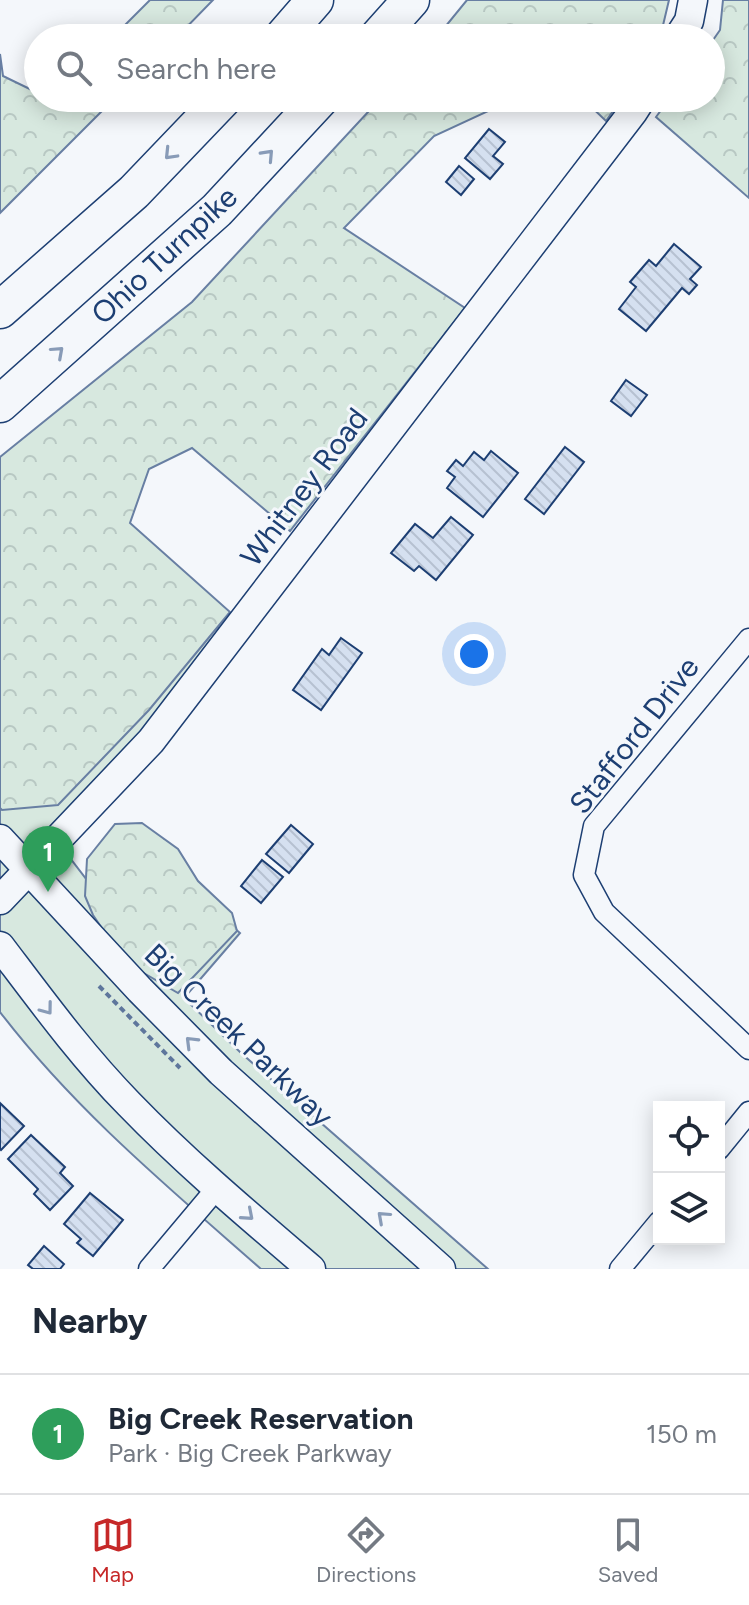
<!DOCTYPE html>
<meta charset="utf-8">
<style>
body{margin:0;font-family:Figtree,sans-serif;background:#f6f6f7;color:#1f2937}
.controls{position:absolute;right:24px;bottom:24px;display:grid;overflow:hidden;border-radius:0px;box-shadow:0 4px 20px #0003}
.controls button{width:72px;height:72px;display:grid;place-items:center;padding:0;border:0;border-bottom:2px solid #e0e1e3;background:#fff;color:#1f2937;font:40px sans-serif}
.you{position:absolute;left:474px;top:654px;width:28px;height:28px;margin:-20px;border:6px solid #fff;border-radius:50%;background:#1a73e8;box-shadow:0 0 0 12px #1a73e833}
.badge{display:grid;place-items:center;width:52px;height:52px;border-radius:50%;background:#c62828;color:#fff;font-size:26px;font-weight:700}
.pin{position:absolute;translate:-50% -66px;filter:drop-shadow(0 2px 4px #0008)}
.pin::after{content:'';position:absolute;top:42px;width:28px;height:24px;background:inherit;clip-path:polygon(0 0,100% 0,50% 100%)}
.list{margin:0;padding:0;list-style:none}
h2{display:flex;justify-content:space-between;align-items:center;height:104px;margin:0;padding:0 32px;font-size:34px}
h2 small{font-size:26px;font-weight:400;color:#747a83}
.list li{display:grid;grid-template-columns:52px 1fr auto;gap:24px;align-items:center;box-sizing:border-box;height:120px;padding:0 32px;border-top:2px solid #e0e1e3}
.list b{display:block;font-size:30px;white-space:nowrap}
.list p{margin:0;font-size:26px;white-space:nowrap;color:#747a83}
.list em{font-size:26px;font-style:normal;color:#747a83}
.icon{flex:none;width:44px;height:44px;fill:none;stroke:currentColor;stroke-width:2;stroke-linecap:round;stroke-linejoin:round}
.map{position:relative;flex:none;width:749px;height:1269px;overflow:hidden}
.search{position:absolute;background:#fff;box-shadow:0 4px 20px #0003;left:24px;right:24px;top:24px;height:88px;display:flex;align-items:center;gap:20px;box-sizing:border-box;padding:0 28px;border-radius:44px;color:#747a83;font-size:30px}
.sheet{height:224px;background:#fff}
nav{display:flex;justify-content:space-around;align-items:center;box-sizing:border-box;height:112px;border-top:2px solid #e0e1e3;background:#fff;font-size:22px;color:#747a83}
nav a{display:grid;justify-items:center;gap:4px}
nav .on{color:#c62828}
.map>svg:first-child{display:block}
.green{fill:#d7e8df;stroke:#687fa3;stroke-width:2}
.forest{fill:url(#forest-crowns);stroke:#687fa3;stroke-width:2}
.building{fill:url(#building-back-hatch);stroke:#1d3f73;stroke-width:2}
.lines{fill:none;stroke-linecap:round;stroke-linejoin:round}
.street-casing{stroke:#1d3f73;stroke-width:23}
.secondary-casing{stroke:#1d3f73;stroke-width:31}
.highway-casing{stroke:#1d3f73;stroke-width:39}
.path{stroke:#5e769c;stroke-width:4;stroke-dasharray:6 4;stroke-linecap:butt}
.street{stroke:#f4f7fb;stroke-width:20}
.secondary{stroke:#f4f7fb;stroke-width:28}
.highway{stroke:#f4f7fb;stroke-width:36}
.oneway{stroke:#889bb7}
.labels{text-anchor:middle;dominant-baseline:central;stroke-width:6;stroke-linejoin:round;paint-order:stroke}
.street-label{font-size:30px;fill:#1d3f73;stroke:#f4f7fb}
</style>
<div class="map">
<svg width="749" height="1269" viewBox="0 0 749 1269">
<defs>
<pattern id="forest-crowns" width="20" height="18" patternUnits="userSpaceOnUse" patternTransform="scale(2)"><rect width="20" height="18" fill="#d7e8df"/><path d="M2 6a3 3 0 1 1 6 0M12 15a3 3 0 1 1 6 0" fill="none" stroke="#b8c8c3"/></pattern>
<pattern id="building-back-hatch" width="6" height="6" patternUnits="userSpaceOnUse" patternTransform="scale(2)"><rect width="6" height="6" fill="#d5e0f0"/><path d="M-1 5l2 2M0 0l6 6M5-1l2 2" fill="none" stroke="#b6c1d1"/></pattern>
</defs>
<rect width="100%" height="100%" fill="#f4f7fb"/>
<!-- green -->
<path class="green" d="M116,531L229,638L54,837L100,897L121,828L240,933L184,998L241,1053L488,1269H261C169,1188 75,1110 0,1012V576Z"/>
<!-- forest -->
<path class="forest" d="M150,0H213L176,38H112Z
M467,0H669L660,38H436Z
M723,0H749V198L656,117L670,98H711V43L720,30Z
M0,54L3,76L38,93V98H115L0,213Z
M381,98H516L434,136L344,228L465,308L290,531L192,448L149,469L130,523L230,612L149,710L58,805L2,810L0,808V457L192,302Z
M582,98H622L606,121Z
M142,823L178,849L198,881L232,913L237,931L178,993L142,972L110,940L93,915L85,896L87,859L115,824Z"/>
<!-- building -->
<path class="building" d="M90,27L104,38H81Z
M489,129L505,142L493,156L503,164L490,179L465,158Z
M459,166L474,179L461,195L446,182Z
M674,244L701,267L690,279L697,285L689,294L682,288L646,331L619,309L636,287L630,282L649,260L656,266Z
M626,380L647,395L631,416L611,401Z
M565,447L584,462L544,514L525,499Z
M491,451L518,473L483,517L447,488L455,477L447,471L456,460L463,466L474,452L484,460Z
M451,517L473,535L436,580L419,566L414,571L391,553L415,524L433,538Z
M341,638L362,653L321,710L293,690L322,649L329,655Z
M291,825L313,844L289,873L266,854Z
M262,860L283,877L261,903L241,886Z
M0,1103L24,1126L1,1150L0,1149Z
M31,1135L65,1167L60,1173L73,1186L50,1210L34,1194L38,1189L8,1159Z
M90,1193L123,1220L93,1256L77,1243L81,1239L64,1224Z
M44,1246L64,1264L60,1269H33L28,1265Z"/>
<g class="lines">
<defs>
<path id="street" d="M749,639L594,826L584,875L604,912L749,1049
M719,1149L749,1112
M149,1269L217,1188
M620,1269L659,1222"/>
<path id="secondary" d="M678,38L689,21L693,0
M0,839L140,990L221,1072L441,1269
M0,900L151,741L633,112L642,98
M0,946C41,1000 81,1055 129,1104C186,1163 249,1216 311,1269"/>
<path id="highway" d="M282,38L315,0
M377,38L411,0
M0,310L134,192L224,98
M0,404L217,210L321,98"/>
</defs>
<!-- street casing -->
<use href="#street" class="street-casing"/>
<!-- secondary casing -->
<use href="#secondary" class="secondary-casing"/>
<!-- highway casing -->
<use href="#highway" class="highway-casing"/>
<!-- path -->
<path class="path" d="M99,986L180,1068"/>
<!-- street -->
<use href="#street" class="street"/>
<!-- secondary -->
<use href="#secondary" class="secondary"/>
<!-- highway -->
<use href="#highway" class="highway"/>
</g>
<!-- one-way arrows -->
<defs><path id="oneway-chevron" d="M-2-3.5L2.5 0L-2 3.5" fill="none" stroke-width="1.6" stroke-linecap="round" stroke-linejoin="round" transform="scale(2)"/></defs>
<g class="oneway">
<use href="#oneway-chevron" transform="translate(170 154) rotate(134)"/>
<use href="#oneway-chevron" transform="translate(268 155) rotate(-47)"/>
<use href="#oneway-chevron" transform="translate(58 352) rotate(-42)"/>
<use href="#oneway-chevron" transform="translate(47 1009) rotate(53)"/>
<use href="#oneway-chevron" transform="translate(191 1042) rotate(-135)"/>
<use href="#oneway-chevron" transform="translate(248 1215) rotate(41)"/>
<use href="#oneway-chevron" transform="translate(383 1217) rotate(-138)"/>
</g>
<g class="labels">
<!-- street labels -->
<g class="street-label">
<text transform="translate(164 255) rotate(-43)">Ohio Turnpike</text>
<text transform="translate(304 487) rotate(-53)">Whitney Road</text>
<text transform="translate(634 735) rotate(-52)">Stafford Drive</text>
<text transform="translate(239 1035) rotate(44)">Big Creek Parkway</text>
</g>
</g>
</svg>
<div class="controls">
<button><svg class="icon" aria-label="locate" viewBox="0 0 24 24"><circle cx="12" cy="12" r="6"/><path d="M12 2v4M12 18v4M2 12h4M18 12h4"/></svg></button>
<button><svg class="icon" aria-label="layers" viewBox="0 0 24 24"><path d="M12 4l9 5-9 5-9-5zM3 14l9 5 9-5"/></svg></button>
</div>
<div class="you"></div>
<div class="pin badge" style="left:48px;top:892px;background:#2e9e5b">1</div>
<div class="search"><svg class="icon" aria-label="search" viewBox="0 0 24 24"><circle cx="10" cy="10" r="6"/><path d="M15 15l6 6"/></svg>Search here</div>
</div>
<section class="sheet">
<h2>Nearby<small></small></h2>
<ul class="list">
<li><span class="badge" style="background:#2e9e5b">1</span><div><b>Big Creek Reservation</b><p>Park · Big Creek Parkway</p></div><em>150 m</em></li>
</ul>
</section>
<nav>
<a class="on"><svg class="icon" aria-label="map" viewBox="0 0 24 24"><path d="M3 6l6-2 6 2 6-2v14l-6 2-6-2-6 2zM9 4v14M15 6v14"/></svg>Map</a>
<a><svg class="icon" aria-label="directions" viewBox="0 0 24 24"><path d="M12 3l9 9-9 9-9-9zM9 14v-3h6M13 9l2 2-2 2"/></svg>Directions</a>
<a><svg class="icon" aria-label="saved" viewBox="0 0 24 24"><path d="M7 4h10v16l-5-4-5 4z"/></svg>Saved</a>
</nav>
